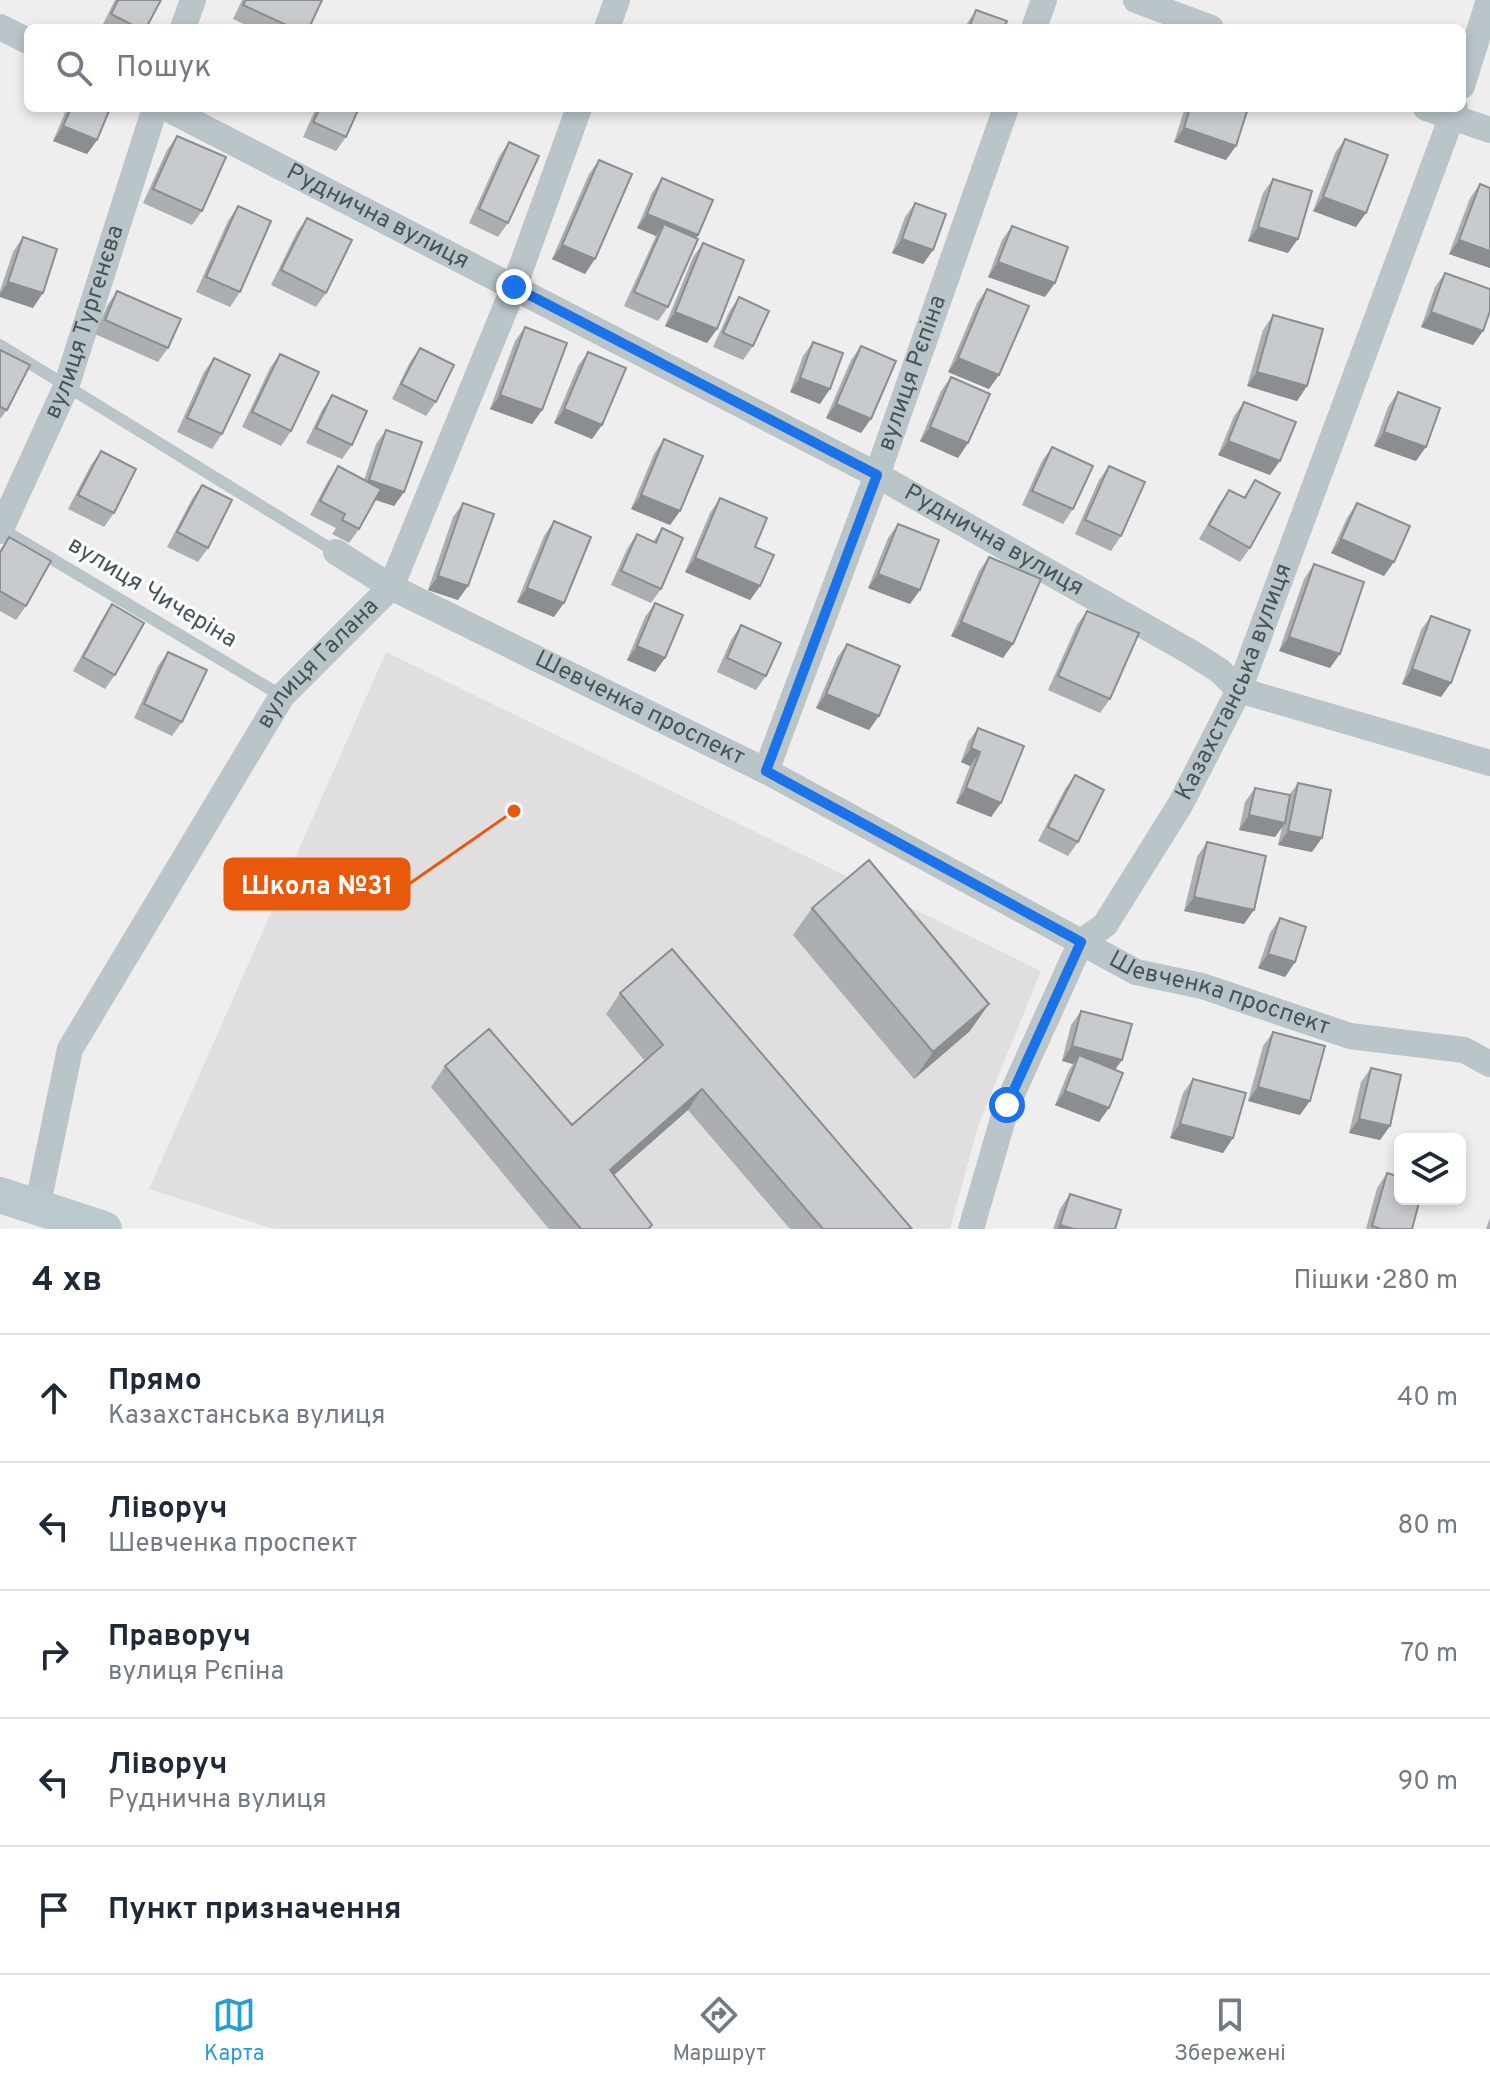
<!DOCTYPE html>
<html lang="uk">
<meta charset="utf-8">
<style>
body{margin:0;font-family:Overpass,sans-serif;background:#f6f6f7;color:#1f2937}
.controls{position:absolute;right:24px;bottom:24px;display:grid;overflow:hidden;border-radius:12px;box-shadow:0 4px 12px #0003}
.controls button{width:72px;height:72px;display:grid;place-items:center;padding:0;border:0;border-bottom:2px solid #e0e1e3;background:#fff;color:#1f2937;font:40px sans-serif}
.stop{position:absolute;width:24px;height:24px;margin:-18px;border:6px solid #1a73e8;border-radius:50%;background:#fff}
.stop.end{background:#1a73e8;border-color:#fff;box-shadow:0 2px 8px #0008}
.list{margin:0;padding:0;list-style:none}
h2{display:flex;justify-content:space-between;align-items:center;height:104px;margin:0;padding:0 32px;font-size:34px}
h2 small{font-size:26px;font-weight:400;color:#747a83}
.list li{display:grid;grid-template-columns:52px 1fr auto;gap:24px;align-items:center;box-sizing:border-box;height:128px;padding:0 32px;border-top:2px solid #e0e1e3}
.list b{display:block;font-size:30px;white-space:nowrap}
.list p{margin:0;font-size:26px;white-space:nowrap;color:#747a83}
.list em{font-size:26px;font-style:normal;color:#747a83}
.icon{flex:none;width:44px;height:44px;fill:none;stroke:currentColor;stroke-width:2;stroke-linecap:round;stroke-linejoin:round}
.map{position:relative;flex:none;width:1490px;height:1229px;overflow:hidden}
.search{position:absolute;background:#fff;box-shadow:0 4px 12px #0003;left:24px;right:24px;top:24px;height:88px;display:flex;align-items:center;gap:20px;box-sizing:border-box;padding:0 28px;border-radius:12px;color:#747a83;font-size:30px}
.sheet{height:744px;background:#fff}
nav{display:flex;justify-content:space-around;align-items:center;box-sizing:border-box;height:112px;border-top:2px solid #e0e1e3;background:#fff;font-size:22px;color:#747a83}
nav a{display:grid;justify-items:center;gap:4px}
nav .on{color:#259fd1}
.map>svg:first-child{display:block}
.education{fill:#e0dedf}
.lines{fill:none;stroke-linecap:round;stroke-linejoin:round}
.lane{stroke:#b9c5c9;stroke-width:12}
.street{stroke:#b9c5c9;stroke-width:26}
.secondary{stroke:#b9c9ce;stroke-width:36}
.wall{fill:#abafb1}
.shaded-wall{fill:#8b8e90}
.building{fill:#c7cbce;stroke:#8b8e90;stroke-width:2}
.route{stroke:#1a73e8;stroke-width:10}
.labels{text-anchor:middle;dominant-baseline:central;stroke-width:6;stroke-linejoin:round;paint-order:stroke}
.street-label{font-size:24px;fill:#465559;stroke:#fff}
.leader{fill:none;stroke:#e8590c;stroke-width:3}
.callout-dot{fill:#e8590c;stroke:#fff;stroke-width:3}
.callout{fill:#e8590c;stroke:#e8590c;stroke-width:3}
.callout-label{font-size:26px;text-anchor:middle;font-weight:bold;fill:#fff}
</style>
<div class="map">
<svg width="1490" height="1229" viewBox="0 0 1490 1229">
<rect width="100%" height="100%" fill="#efeded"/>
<!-- education -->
<path class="education" d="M386,652L1041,971L979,1123L950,1229H274L149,1189Z"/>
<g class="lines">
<!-- lane -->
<path class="lane" d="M0,345L336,552
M0,528L282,696"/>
<!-- street -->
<g class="street">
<path d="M1136,0L1211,28"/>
<path d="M0,27L28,41"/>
<path d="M183,28L193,0"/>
<path d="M607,28L617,0"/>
<path d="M1034,28L1044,0"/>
<path d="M1462,86L1489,0"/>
<path id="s1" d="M166,108L877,475L1192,653L1220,671L1239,690L1490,763"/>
<path d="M1426,108L1490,130"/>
<path id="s2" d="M0,531L66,387L155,108"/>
<path id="s3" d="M336,552L391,587L766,771L1136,972L1202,986L1350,1036L1464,1050L1490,1064"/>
<path id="s4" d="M766,771L877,475L1006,108"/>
<path id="s5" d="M37,1208L70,1049L282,696L391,587L514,287L579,108"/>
<path id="s6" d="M971,1229L1007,1105L1081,942L1105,925L1180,805L1239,690L1455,108"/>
</g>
<!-- secondary -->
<path class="secondary" d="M0,1195L104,1229"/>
</g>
<!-- wall -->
<path class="wall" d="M115,0H161L146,28H101Z
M242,0H322L309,28H252L233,19Z
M976,10L1004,28H964Z
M67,108H102L97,140L87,154L53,141Z
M316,108H359L346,137L336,151L303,137Z
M1185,108H1248L1226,160L1174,142Z
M177,136L202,211L192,225L143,203L167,150Z
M1345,139L1356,227L1313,211L1335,153Z
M509,142L508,223L498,237L469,223L499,157Z
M599,160L585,274L552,259L589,174Z
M662,178L698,235L668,307L658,321L624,306L656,236L637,228L652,193Z
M1273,179L1288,253L1248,241L1263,193Z
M1480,184L1490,268L1449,254L1470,198Z
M915,203L933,250L923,264L892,253L905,217Z
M238,206L240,292L230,307L196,292L228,221Z
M307,218L326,293L316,307L271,285L297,232Z
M1012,226L1045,297L988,277L1002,240Z
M23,237L33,308L0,297V291L13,252Z
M703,243L717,329L707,343L665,326L693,257Z
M1445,273L1483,331L1473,345L1421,327L1435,287Z
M987,289L989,389L948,372L977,303Z
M117,291L168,348L158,362L95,334L107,306Z
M739,297L753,346L743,360L713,347L729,312Z
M1273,315L1307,386L1297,401L1247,386L1263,330Z
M525,327L542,410L532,424L490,409L515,341Z
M813,342L820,404L790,392L803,356Z
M861,346V433L826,418L851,360Z
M420,348L436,402L426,416L392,399L410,362Z
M0,350L7,410L0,419Z
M588,352L602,425L592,439L554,423L578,366Z
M280,354L291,431L281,446L242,427L270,368Z
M214,358L222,434L212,449L177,432L204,372Z
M951,377L968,443L958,458L920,441L941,391Z
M1398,392L1416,461L1374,446L1388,407Z
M332,395L352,445L342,459L306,443L322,410Z
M1244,402L1270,475L1218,455L1234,416Z
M386,430L404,492L394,506L375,500L359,529L349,543L332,534L336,528L310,515L328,481L338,466L364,480L376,444Z
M664,439L680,511L670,525L631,509L654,454Z
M1052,447L1073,509L1063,524L1022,505L1042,461Z
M101,451L114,513L104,527L68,509L91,465Z
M1109,466L1121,536L1111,551L1075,534L1099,480Z
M1255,480L1250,548L1240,562L1199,539L1219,504L1229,490L1243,498Z
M202,485L208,548L198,562L167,547L192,499Z
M720,498L755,547L760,586L750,600L685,572L710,513Z
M463,503L458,600L428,590L453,517Z
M1357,503L1384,576L1331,553L1347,518Z
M554,521V617L517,602L544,536Z
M898,524L910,604L868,588L888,538Z
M662,528L661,589L651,603L611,585L627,549L637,534L653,542Z
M9,537L26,606L16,620L0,611V550Z
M989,557L1003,658L951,636L979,571Z
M1314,564L1330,668L1279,651L1304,579Z
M655,603L665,658L655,672L627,660L645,617Z
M112,604L115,675L105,689L73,671L102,619Z
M1087,611L1110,699L1100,713L1048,690L1077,625Z
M1431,616L1441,697L1402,684L1421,630Z
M741,625L766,676L756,690L717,672L731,640Z
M847,644L869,730L816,708L837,658Z
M168,652L182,722L172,736L134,718L158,666Z
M978,728L1001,803L991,817L956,803L970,766L961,762L968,742Z
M1075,775L1078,842L1068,856L1038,841L1065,789Z
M1298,783L1312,852L1278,845L1282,827L1275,837L1239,830L1245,802L1255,788L1289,795Z
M1207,842L1244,924L1184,911L1197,857Z
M812,908L970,1031L914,1079L793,935Z
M1280,918L1295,962L1285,977L1258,968L1270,933Z
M620,993L912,1229H790L688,1110L614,1175L649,1229H549L431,1087L445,1066L572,1125L645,1061L606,1014Z
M1081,1011L1116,1070L1099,1122L1055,1105L1069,1070L1073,1064L1062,1061L1071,1025Z
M1273,1032L1300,1115L1248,1101L1263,1046Z
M1371,1068L1390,1126L1380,1140L1349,1133L1361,1082Z
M1193,1079L1233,1138L1223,1153L1170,1138L1183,1093Z
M1387,1173L1412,1229H1366L1377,1188Z
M1070,1194L1115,1229H1053L1060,1209Z
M1490,1218V1229H1486Z"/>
<!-- shaded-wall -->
<path class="shaded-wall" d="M63,126L97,140L87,154L53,141Z
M1184,128L1236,146L1226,160L1174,142Z
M1323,197L1366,213L1356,227L1313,211Z
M647,214L698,235L688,249L664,224L656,236L637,228Z
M1258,227L1298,239L1288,253L1248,241Z
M902,239L933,250L923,264L892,253Z
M1459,240L1490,251V268L1449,254Z
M562,245L595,259L585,274L552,259Z
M998,262L1055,283L1045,297L988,277Z
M8,282L43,293L33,308L0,297V294Z
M675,312L717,329L707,343L665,326Z
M1431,312L1483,331L1473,345L1421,327Z
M958,358L999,375L989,389L948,372Z
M1257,372L1307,386L1297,401L1247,386Z
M800,378L830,389L820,404L790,392Z
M500,395L542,410L532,424L490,409Z
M836,404L871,419L861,433L826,418Z
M564,409L602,425L592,439L554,423Z
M930,427L968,443L958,458L920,441Z
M1384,432L1426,447L1416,461L1374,446Z
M1228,441L1280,461L1270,475L1218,455Z
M369,480L404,492L394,506L359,494Z
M641,495L680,511L670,525L631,509Z
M1341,539L1394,562L1384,576L1331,553Z
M695,558L760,586L750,600L685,572Z
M878,574L920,590L910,604L868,588Z
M438,576L468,586L458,600L428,590Z
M527,588L564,603L554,617L517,602Z
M961,622L1013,644L1003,658L951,636Z
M1289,637L1340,654L1330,668L1279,651Z
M637,646L665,658L655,672L627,660Z
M1412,669L1451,683L1441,697L1402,684Z
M826,694L879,716L869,730L816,708Z
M971,748L980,752L970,766L961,762Z
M966,788L1001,803L991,817L956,803Z
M1249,815L1285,823L1275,837L1239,830Z
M1288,831L1322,838L1312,852L1278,845Z
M1194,897L1254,910L1244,924L1184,911Z
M1268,954L1295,962L1285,977L1258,968Z
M989,1004L970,1031L914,1079L933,1052Z
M1072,1046L1122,1060L1112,1074L1079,1055L1073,1064L1062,1061Z
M1258,1087L1310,1101L1300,1115L1248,1101Z
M702,1089L688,1110L596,1191L610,1170Z
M1065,1091L1109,1108L1099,1122L1055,1105Z
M1359,1119L1390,1126L1380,1140L1349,1133Z
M1180,1124L1233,1138L1223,1153L1170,1138Z
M1060,1225L1074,1229H1057Z"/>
<!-- building -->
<path class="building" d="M118,0H161L146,28H138L111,14Z
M246,0H322L309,28H293L243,5Z
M976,10L1007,21L1004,28H969Z
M71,108H102L109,111L97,140L63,126Z
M320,108H359L346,137L313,122Z
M1190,108H1248L1236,146L1184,128Z
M177,136L226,157L202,211L153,189Z
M1345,139L1388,155L1366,213L1323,197Z
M509,142L539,156L508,223L479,209Z
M599,160L632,174L595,259L562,245Z
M662,178L713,200L698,235L647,214Z
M1273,179L1312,191L1298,239L1258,227Z
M1480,184L1490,188V251L1459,240Z
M915,203L946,214L933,250L902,239Z
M238,206L271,221L240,292L206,277Z
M307,218L352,240L326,293L281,270Z
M664,224L698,239L668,307L634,292Z
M1012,226L1068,247L1055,283L998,262Z
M23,237L57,249L43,293L8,282Z
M703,243L744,260L717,329L675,312Z
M1445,273L1490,289V311L1483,331L1431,312Z
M987,289L1029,306L999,375L958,358Z
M117,291L181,319L168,348L105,320Z
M739,297L769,311L753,346L723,333Z
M1273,315L1323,329L1307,386L1257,372Z
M525,327L567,343L542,410L500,395Z
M813,342L843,353L830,389L800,378Z
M861,346L896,361L871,419L836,404Z
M420,348L454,365L436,402L401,384Z
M0,350L30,365L7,410L0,407Z
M588,352L626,368L602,425L564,409Z
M280,354L319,372L291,431L252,412Z
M214,358L250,375L222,434L187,418Z
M951,377L990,394L968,443L930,427Z
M1398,392L1440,408L1426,447L1384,432Z
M332,395L367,411L352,445L316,428Z
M1244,402L1296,422L1280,461L1228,441Z
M386,430L422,442L404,492L369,480Z
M664,439L703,456L680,511L641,495Z
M1052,447L1093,466L1073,509L1032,491Z
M101,451L136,469L114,513L78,495Z
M338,466L381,489L359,529L342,520L345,514L320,501Z
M1109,466L1145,482L1121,536L1085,520Z
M1255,480L1280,493L1250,548L1209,525L1229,490L1245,498Z
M202,485L232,500L208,548L177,532Z
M720,498L767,518L755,547L774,555L760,586L695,558Z
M463,503L494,514L468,586L438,576Z
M1357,503L1410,526L1394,562L1341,539Z
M554,521L591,537L564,603L527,588Z
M898,524L939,540L920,590L878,574Z
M662,528L683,538L661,589L621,571L637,534L656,543Z
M9,537L51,561L26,606L0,591V553Z
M989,557L1041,579L1013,644L961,622Z
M1314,564L1364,582L1340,654L1289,637Z
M655,603L683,615L665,658L637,646Z
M112,604L144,623L115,675L83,657Z
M1087,611L1139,633L1110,699L1058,676Z
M1431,616L1470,630L1451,683L1412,669Z
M741,625L781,643L766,676L727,658Z
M847,644L900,666L879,716L826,694Z
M168,652L207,670L182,722L144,704Z
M978,728L1024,746L1001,803L966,788L980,752L971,748Z
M1075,775L1104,790L1078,842L1048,827Z
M1298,783L1331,790L1322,838L1288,831Z
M1255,788L1290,795L1285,823L1249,815Z
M1207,842L1266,856L1254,910L1194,897Z
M869,860L989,1004L933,1052L812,908Z
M1280,918L1306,927L1295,962L1268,954Z
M672,949L912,1229H823L702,1089L610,1170L652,1225L648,1229H581L445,1066L489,1029L572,1125L663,1045L620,993Z
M1081,1011L1132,1024L1122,1060L1072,1046Z
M1273,1032L1325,1046L1310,1101L1258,1087Z
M1079,1055L1123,1073L1109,1108L1065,1091Z
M1371,1068L1401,1075L1390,1126L1359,1119Z
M1193,1079L1246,1093L1233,1138L1180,1124Z
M1387,1173L1400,1177V1199H1420L1412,1229H1381L1372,1226Z
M1070,1194L1121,1210L1115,1229H1074L1060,1225Z"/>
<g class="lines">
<!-- route -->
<path class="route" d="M514,287L877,475L766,771L1081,942L1007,1105"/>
</g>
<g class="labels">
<!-- street labels -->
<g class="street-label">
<text stroke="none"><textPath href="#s1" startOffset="238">Руднична вулиця</textPath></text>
<text stroke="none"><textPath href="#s2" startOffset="226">вулиця Тургенєва</textPath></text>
<text stroke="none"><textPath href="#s4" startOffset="424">вулиця Рєпіна</textPath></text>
<text stroke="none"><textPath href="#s1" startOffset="934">Руднична вулиця</textPath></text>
<text transform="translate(152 593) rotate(31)">вулиця Чичеріна</text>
<text stroke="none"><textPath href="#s5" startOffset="622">вулиця Галана</textPath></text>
<text stroke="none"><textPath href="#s6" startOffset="614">Казахстанська вулиця</textPath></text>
<text stroke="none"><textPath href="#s3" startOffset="342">Шевченка проспект</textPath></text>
<text stroke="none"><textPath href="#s3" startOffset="990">Шевченка проспект</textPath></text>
</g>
</g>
<!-- callouts -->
<path class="leader" d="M514 811L409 884"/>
<circle class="callout-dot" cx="514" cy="811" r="8"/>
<rect class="callout" x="225" y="859" width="184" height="50" rx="8"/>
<g class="callout-label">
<text x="317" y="894">Школа №31</text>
</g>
</svg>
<div class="controls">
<button><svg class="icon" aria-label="layers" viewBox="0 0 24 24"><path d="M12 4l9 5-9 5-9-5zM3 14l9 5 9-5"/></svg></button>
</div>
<div class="stop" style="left:1007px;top:1105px"></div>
<div class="stop end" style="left:514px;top:287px"></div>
<div class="search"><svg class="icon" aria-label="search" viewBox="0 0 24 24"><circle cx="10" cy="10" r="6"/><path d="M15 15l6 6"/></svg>Пошук</div>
</div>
<section class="sheet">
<h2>4 хв<small>Пішки · 280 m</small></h2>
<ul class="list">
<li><svg class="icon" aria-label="ahead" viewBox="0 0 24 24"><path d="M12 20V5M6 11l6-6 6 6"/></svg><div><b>Прямо</b><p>Казахстанська вулиця</p></div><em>40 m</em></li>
<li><svg class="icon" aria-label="left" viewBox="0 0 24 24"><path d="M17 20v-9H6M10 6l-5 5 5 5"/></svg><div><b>Ліворуч</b><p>Шевченка проспект</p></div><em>80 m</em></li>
<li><svg class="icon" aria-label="right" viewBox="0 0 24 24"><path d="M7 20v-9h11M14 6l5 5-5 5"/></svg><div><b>Праворуч</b><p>вулиця Рєпіна</p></div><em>70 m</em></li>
<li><svg class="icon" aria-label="left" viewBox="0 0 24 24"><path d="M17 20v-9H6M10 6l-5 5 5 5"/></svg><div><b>Ліворуч</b><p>Руднична вулиця</p></div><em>90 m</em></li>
<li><svg class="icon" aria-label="arrive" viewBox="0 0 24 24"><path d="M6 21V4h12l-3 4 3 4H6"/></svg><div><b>Пункт призначення</b></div></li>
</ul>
</section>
<nav>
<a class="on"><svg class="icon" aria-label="map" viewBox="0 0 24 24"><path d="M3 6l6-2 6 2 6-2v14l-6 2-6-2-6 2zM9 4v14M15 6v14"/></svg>Карта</a>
<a><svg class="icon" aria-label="directions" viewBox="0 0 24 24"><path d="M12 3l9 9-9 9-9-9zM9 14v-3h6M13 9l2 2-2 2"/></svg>Маршрут</a>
<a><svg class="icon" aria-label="saved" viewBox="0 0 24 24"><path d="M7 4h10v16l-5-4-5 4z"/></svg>Збережені</a>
</nav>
